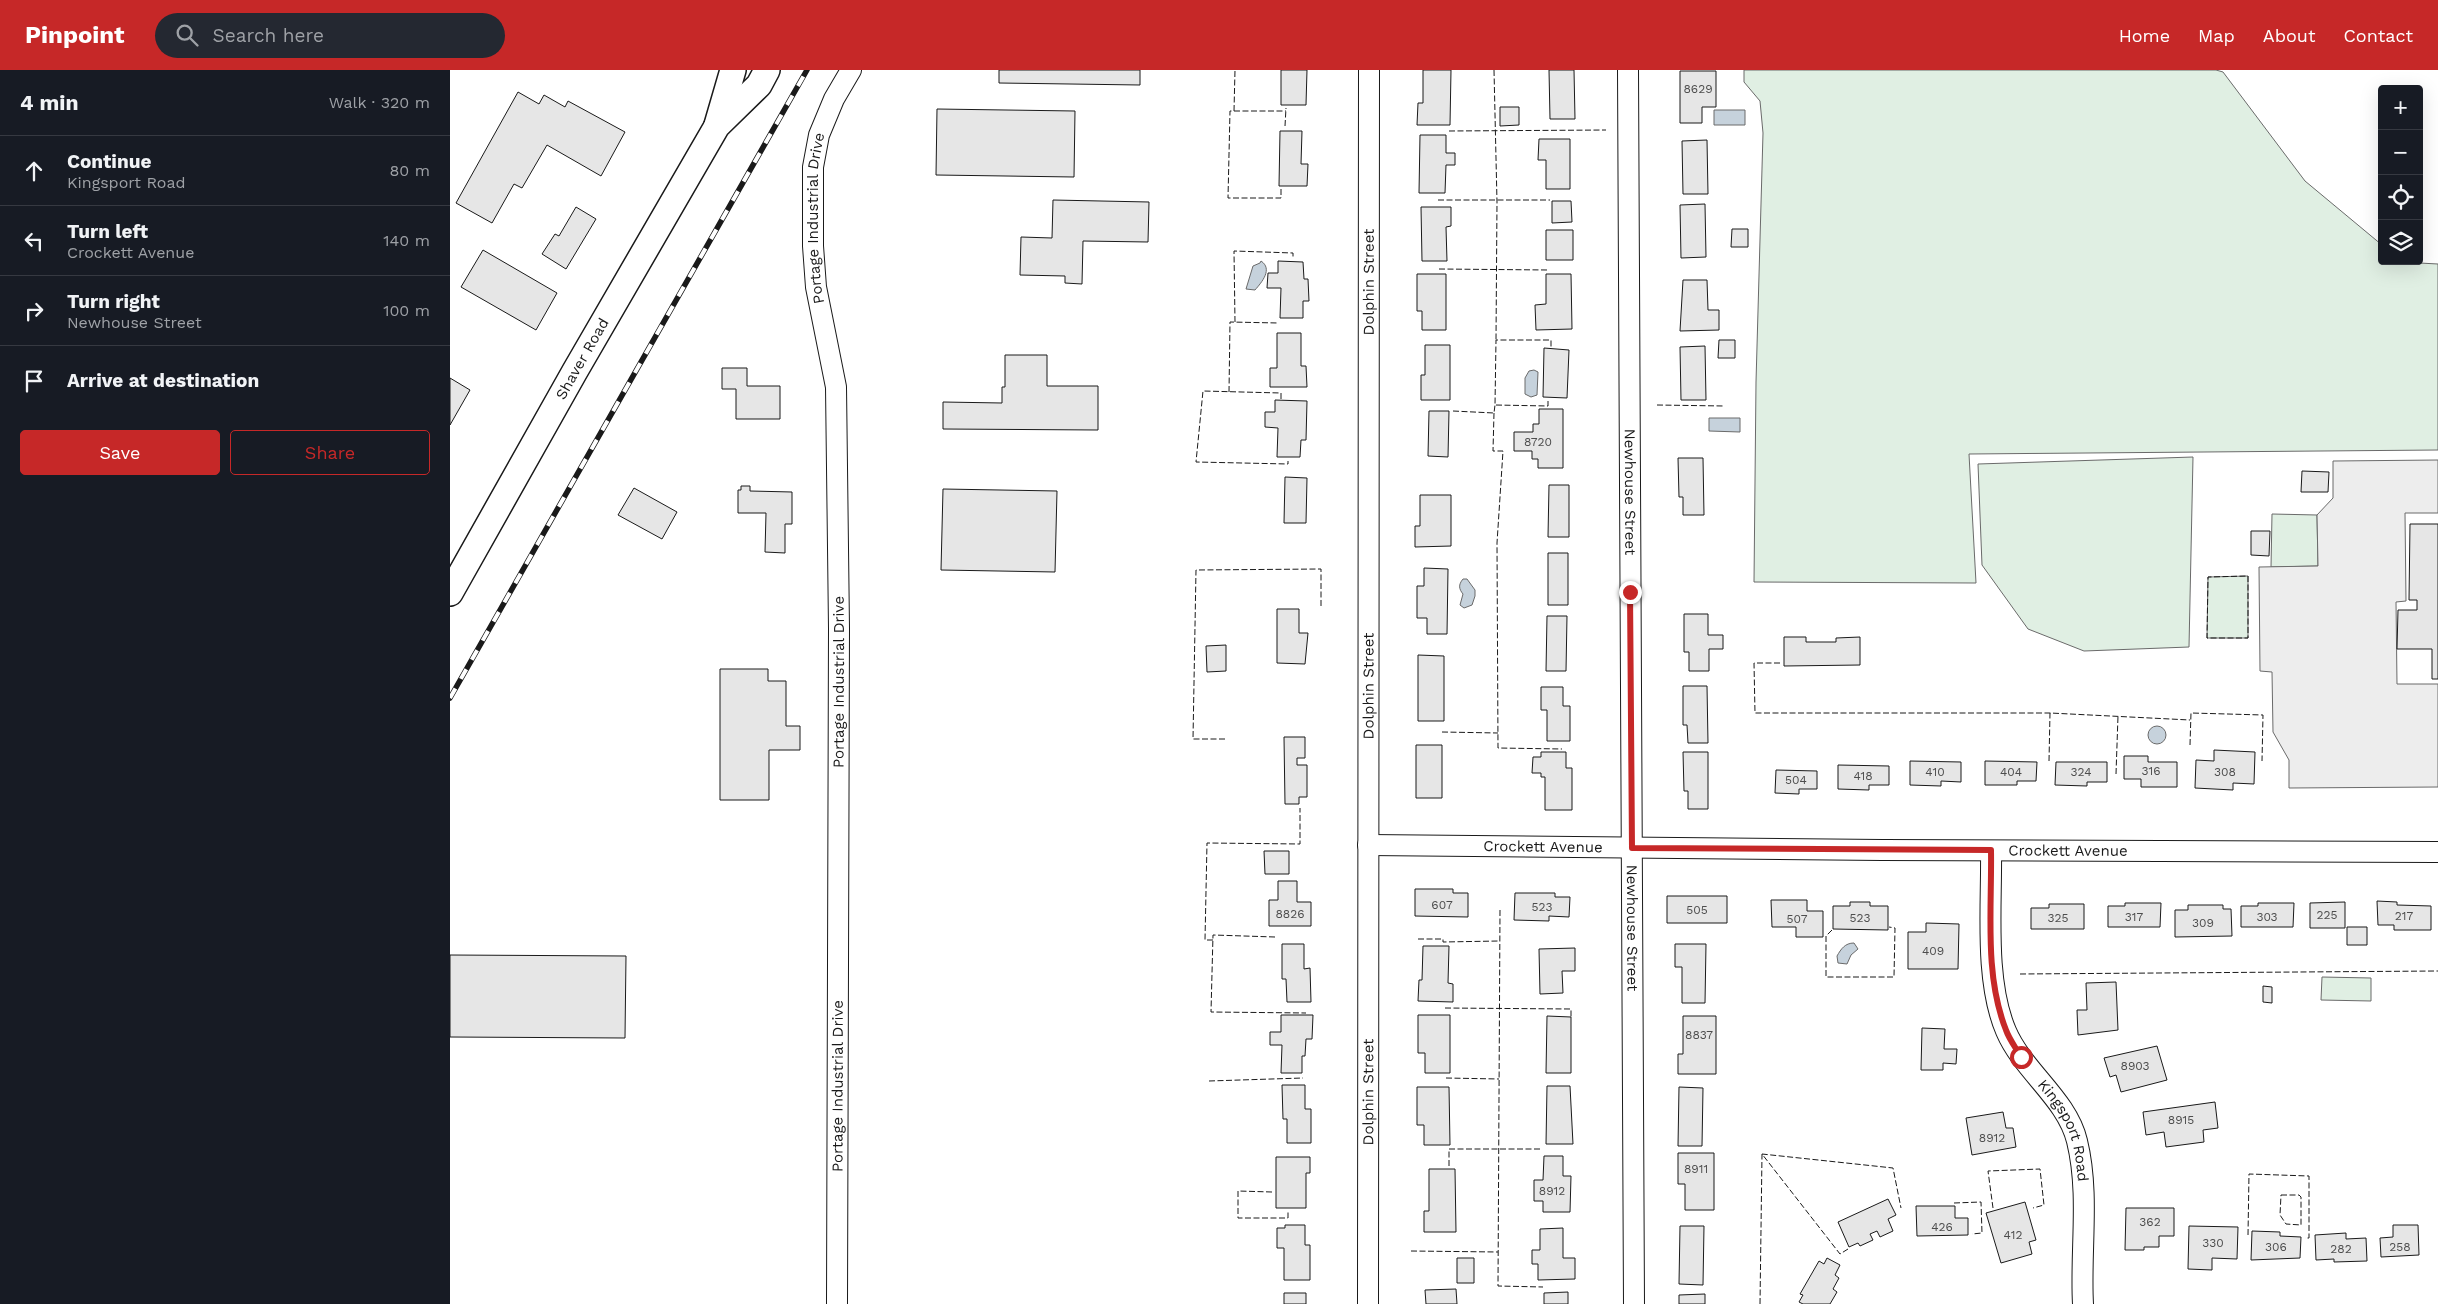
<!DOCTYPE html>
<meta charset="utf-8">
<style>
body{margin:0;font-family:"Work Sans",sans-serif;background:#242831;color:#f1f3f6}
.controls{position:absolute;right:15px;top:15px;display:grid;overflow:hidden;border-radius:5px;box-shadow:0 5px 20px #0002}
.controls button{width:45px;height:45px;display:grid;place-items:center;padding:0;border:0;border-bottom:1px solid #363941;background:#171b24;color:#f1f3f6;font:25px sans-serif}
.stop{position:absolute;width:15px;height:15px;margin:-11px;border:4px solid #c62828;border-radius:50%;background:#fff}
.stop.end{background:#c62828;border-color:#fff;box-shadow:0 1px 5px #0008}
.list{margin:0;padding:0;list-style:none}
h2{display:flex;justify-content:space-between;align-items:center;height:65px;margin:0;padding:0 20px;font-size:21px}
h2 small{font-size:16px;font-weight:400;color:#9ea1a6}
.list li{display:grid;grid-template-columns:32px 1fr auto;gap:15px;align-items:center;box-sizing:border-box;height:70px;padding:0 20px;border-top:1px solid #363941}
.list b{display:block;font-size:19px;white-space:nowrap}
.list p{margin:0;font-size:16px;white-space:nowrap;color:#9ea1a6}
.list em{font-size:16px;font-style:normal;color:#9ea1a6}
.actions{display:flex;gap:10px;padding:15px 20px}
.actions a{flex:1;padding:11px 0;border:1px solid #c62828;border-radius:5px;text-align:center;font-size:18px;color:#c62828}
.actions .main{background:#c62828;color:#fff}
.icon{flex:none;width:28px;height:28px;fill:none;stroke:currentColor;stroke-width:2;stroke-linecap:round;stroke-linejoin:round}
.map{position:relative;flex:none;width:1988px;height:1234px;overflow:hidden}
header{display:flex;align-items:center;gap:30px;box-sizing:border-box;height:70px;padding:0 25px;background:#c62828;color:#fff}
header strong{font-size:24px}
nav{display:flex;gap:28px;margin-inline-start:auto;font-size:18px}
.search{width:350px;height:45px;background:#242831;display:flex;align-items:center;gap:12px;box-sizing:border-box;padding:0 18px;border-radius:28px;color:#9ea1a6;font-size:19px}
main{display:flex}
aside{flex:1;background:#171b24}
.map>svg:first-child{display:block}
.green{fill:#e0efe3;stroke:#6a6a6a}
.parking{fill:#ededed;stroke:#6a6a6a}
.water{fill:#c6d2dc;stroke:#6a6a6a}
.building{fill:#e6e6e6;stroke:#1a1a1a}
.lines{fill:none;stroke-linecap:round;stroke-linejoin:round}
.minor-casing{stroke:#1a1a1a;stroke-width:22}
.major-casing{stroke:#1a1a1a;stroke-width:28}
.minor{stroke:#fff;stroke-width:20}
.major{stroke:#fff;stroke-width:25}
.rail-casing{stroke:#1a1a1a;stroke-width:5.5}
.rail{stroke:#fff;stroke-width:4;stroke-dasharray:11;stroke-linecap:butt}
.fence{stroke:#1a1a1a;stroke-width:1;stroke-dasharray:6 2.5;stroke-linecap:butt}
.route{stroke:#c62828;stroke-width:6}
.labels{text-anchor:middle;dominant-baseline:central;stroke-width:4;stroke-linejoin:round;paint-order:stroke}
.number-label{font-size:12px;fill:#4d4d4d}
.street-label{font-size:15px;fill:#1a1a1a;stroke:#fff}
</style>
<header>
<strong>Pinpoint</strong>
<div class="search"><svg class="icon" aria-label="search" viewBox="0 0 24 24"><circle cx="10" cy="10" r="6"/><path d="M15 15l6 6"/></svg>Search here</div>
<nav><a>Home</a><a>Map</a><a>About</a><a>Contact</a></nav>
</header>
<main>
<aside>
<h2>4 min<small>Walk · 320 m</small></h2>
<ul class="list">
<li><svg class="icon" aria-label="ahead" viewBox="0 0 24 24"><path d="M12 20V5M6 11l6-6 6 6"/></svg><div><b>Continue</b><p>Kingsport Road</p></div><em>80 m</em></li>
<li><svg class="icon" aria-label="left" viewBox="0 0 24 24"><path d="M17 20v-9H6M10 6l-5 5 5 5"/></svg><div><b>Turn left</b><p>Crockett Avenue</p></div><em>140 m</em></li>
<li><svg class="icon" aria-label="right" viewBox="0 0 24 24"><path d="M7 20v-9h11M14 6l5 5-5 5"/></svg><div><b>Turn right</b><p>Newhouse Street</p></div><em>100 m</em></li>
<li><svg class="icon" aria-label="arrive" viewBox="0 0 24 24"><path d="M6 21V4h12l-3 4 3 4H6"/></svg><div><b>Arrive at destination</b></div></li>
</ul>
<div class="actions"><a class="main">Save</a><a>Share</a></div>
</aside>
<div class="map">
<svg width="1988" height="1234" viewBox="0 0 1988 1234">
<rect width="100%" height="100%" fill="#fff"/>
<!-- green -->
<path class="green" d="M1294,0H1766L1773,2L1855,111L1932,175V191L1988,194V380L1519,384L1526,513L1304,512L1306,312L1313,63L1310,31L1294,12Z
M1743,387L1739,577L1634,581L1578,559L1532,495L1528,394Z
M1822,444L1867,445L1868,496L1821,497Z
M1798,506V568H1757L1758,507Z
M1872,907L1921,908V931L1871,930Z"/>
<!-- parking -->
<path class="parking" d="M1988,390V443H1955L1956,531L1946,532L1947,614H1988V717L1839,718V690L1823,662L1822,602L1810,601L1809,497L1868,496L1867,445L1883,428V391Z"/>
<!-- water -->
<path class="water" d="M1264,40H1295V55H1264Z
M811,191C823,199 812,212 805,220L796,219L803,196L810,193Z
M1084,300L1088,302L1087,325L1081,327L1075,324V308L1079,301Z
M1259,348H1290V362L1259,361Z
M1013,509H1017L1025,520V526L1022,535L1014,538L1010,535L1013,524C1009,519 1008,515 1013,509Z
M1698 665a9 9 0 1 1 18 0a9 9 0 1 1-18 0Z
M1404,873L1408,879L1401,885L1397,894L1388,893L1387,886C1391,879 1395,873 1404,873Z"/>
<!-- building -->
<path class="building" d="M549,0H690V15L549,13Z
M831,0H857L856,35H831Z
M973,0H1001L1000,55H967L968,33H973Z
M1099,0H1124L1125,49H1100Z
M1230,1H1266V37H1252V53H1230Z
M68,22L89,34L94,25L115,37L118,31L175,62L151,106L97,75L72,118L64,114L42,153L6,133Z
M1050,37H1069V55L1050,56Z
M487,39L625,41L624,107L486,105Z
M830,61H852L851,94H858L857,116H829Z
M970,65H996V83H1005V95H996L995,123H969Z
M1089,69H1120V119H1096V90H1088Z
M1257,70L1258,124H1233L1232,71Z
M603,130L699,132L698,172L633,171L632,214L615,213V206L570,205L571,167L602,168Z
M1102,131H1121L1122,152L1102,153Z
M1255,134L1256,187L1231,188L1230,135Z
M126,137L146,149L116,199L92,184L105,164L109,166Z
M971,137H1001V156L996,157L997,191H972Z
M1282,159H1298V177H1281Z
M1096,160H1123V190H1096Z
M33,180L107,223L86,260L11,217Z
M828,191L853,192L854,209H858L859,231H853V248H830L831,218H817L818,203H828Z
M967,204H996V260H972V241H967Z
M1096,204H1121L1122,259L1086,260L1085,235L1096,234Z
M1233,210H1257L1258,240H1269V260L1230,261Z
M827,263H851V296H856L857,317H820V298H827Z
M1269,270H1285V288H1268Z
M975,275H1000V330H971V305H975Z
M1255,276L1256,330H1231L1230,277Z
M1094,278L1119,280L1117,328L1093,327Z
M555,285H597V316H648V360L493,359V332L552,333V317H555Z
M272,298H297V316H330V349H286V319H272Z
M0,308L20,320L0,355Z
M825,330L857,331L856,370H851L850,387H827L828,358L815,357V342H825Z
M1089,339H1113V398H1088V389H1082V381H1064V362H1083V354H1089Z
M979,341H999L998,387L978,386Z
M1228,388H1253L1254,445H1233V427H1229Z
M1852,401L1879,402L1878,422H1851Z
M835,407L857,408L856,453H834Z
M1099,415H1119V467H1098Z
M291,416H300V421L342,422V454H335V483L315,482L316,443H288V420H291Z
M184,418L227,442L212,469L168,445Z
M493,419L607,421L605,502L491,500Z
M970,425H1001V476L965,477V456H970Z
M1960,454H1988V609H1982V579H1947L1948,540H1967V530H1959Z
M1801,461H1820L1819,486L1801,485Z
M1098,483H1118V535H1098Z
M974,498L998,499L997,564H977V548H967V516H974Z
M827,539H849V563H858L855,594L827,593Z
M1234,544H1258V565H1273V579H1259V601H1239V582H1234Z
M1097,546H1117L1116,601H1096Z
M1334,567H1356V572H1386V568L1410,567V595L1334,596Z
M776,575V601L757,602L756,576Z
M968,585L994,586V651H968Z
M270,599H318V611H336V656H350V680H319V730H270Z
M1233,616H1257L1258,673H1238L1237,655H1233Z
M1091,617H1113V636H1120V671H1097V640H1091Z
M834,667H855V688H847V695H857V727H849V734H835Z
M966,675H992V728H966Z
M1764,680L1805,682L1804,714L1783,713V720L1745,718L1746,690L1764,691Z
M1091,682H1116V698H1122V740H1095V707H1091V703H1082L1083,687H1091Z
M1233,682H1258V739H1238V721H1234Z
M1674,686H1698V692H1727V717H1691V709H1674Z
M1460,691L1511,692V712L1491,711V716L1460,715Z
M1535,691L1587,692L1586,711H1567V715H1535Z
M1606,692H1657V712H1637V716L1605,715Z
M1388,695L1439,696V715H1419V720L1388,719Z
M1326,700L1367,701V719H1349V724L1325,723Z
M814,781H839V804H815Z
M828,811H847V832H861V856H819V830H828Z
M965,819H1003V823H1018V847L965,846Z
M1065,823H1105V827H1120L1119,847L1099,846V851L1064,850Z
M1217,826H1277V853H1217Z
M1321,830H1357V841H1373V867H1346V857H1322Z
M1927,831L1947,832V835L1981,836V860H1944V855H1928Z
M1400,832H1420V836H1438V860L1383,859V836H1400Z
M1895,832V858H1860V833Z
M1675,833H1711L1710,857H1658V836H1675Z
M1808,833H1844L1843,857H1791V836H1808Z
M1599,834H1634V859H1581V838H1599Z
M1738,835H1773V839H1781L1782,866L1725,867V840H1738Z
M1476,853L1509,854L1508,899H1458V862H1476Z
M1897,857H1917V875H1897Z
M832,874H854V899L860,898L861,932H837L836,909H832Z
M1225,874H1256L1255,933H1232V897H1225Z
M973,876H999L998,913L1003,914V932L968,931L969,910H972Z
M1125,878V901H1112L1113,923L1090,924L1089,879Z
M0,885L176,886L175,968L0,967Z
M1666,912L1668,960L1628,965L1627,940H1637L1636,913Z
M1813,916L1822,917V933L1813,932Z
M831,945H863L862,969H856L855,986H852V1003H831L832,975H820V962H831Z
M968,945H1000V1003H975V983H968Z
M1097,946L1121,947V1003H1096Z
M1233,946H1266V1004H1228V984H1233Z
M1472,958L1495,959L1494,979H1507L1506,994L1493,993V1000H1471Z
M1707,976L1717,1010L1671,1022L1666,1005L1660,1007L1654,988Z
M832,1015H855V1039H861V1073H837V1049H833Z
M1097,1016H1120L1123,1074H1096Z
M967,1017H999L1000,1075H974V1055H967Z
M1229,1017L1253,1018L1252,1076H1228Z
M1765,1032L1768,1058L1753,1060L1754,1072L1716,1077L1714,1062L1696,1065L1693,1042Z
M1553,1042L1556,1058H1563L1566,1077L1522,1085L1516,1048Z
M1228,1083H1264V1140H1235V1114H1228Z
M1094,1086H1113V1106H1121L1120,1142H1093V1131H1084V1110H1093Z
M826,1087H860V1103H856V1138H826Z
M979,1099H1005L1006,1162H974V1141H979Z
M1438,1129L1446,1145L1438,1149L1443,1161L1430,1167L1427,1161L1420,1164L1423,1170L1410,1176L1408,1173L1399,1177L1388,1152Z
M1575,1132L1586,1170L1579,1172L1582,1184L1551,1193L1536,1143Z
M1466,1136H1505V1148H1518V1165L1467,1166Z
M1676,1138H1724V1166H1709V1177H1694V1180H1675Z
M835,1155H855V1175H860V1210H834V1178H827V1158H835Z
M1943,1155H1968L1969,1185L1931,1187L1930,1168L1943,1167Z
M1230,1156H1254L1253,1215L1229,1214Z
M1739,1156L1788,1157L1787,1189L1762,1188V1200L1738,1199Z
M1113,1158V1188H1125V1209L1088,1210V1194H1082V1180H1090V1159Z
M1802,1161L1830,1162V1166L1851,1167L1850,1188L1801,1190Z
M1896,1163V1169L1916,1168L1917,1191L1884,1192V1189L1866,1190L1865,1165Z
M1007,1188H1024V1213H1007Z
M1377,1188L1390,1195L1385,1205L1389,1208L1383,1219L1387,1222L1380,1234H1353L1349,1232L1353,1225L1350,1224L1369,1191L1374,1194Z
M1006,1219L1007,1234H976L975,1220Z
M1118,1222V1234H1094V1223Z
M834,1223H856V1234H834Z
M1255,1224V1234H1229V1225Z"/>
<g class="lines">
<defs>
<g id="minor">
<path id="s1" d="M1178,0L1184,1234"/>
<path id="s2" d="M918,775L1432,780L1988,782"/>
<path id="s3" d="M1541,781C1542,835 1534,910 1556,961C1573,1001 1617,1029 1627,1071C1640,1124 1630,1181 1633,1234"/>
<path id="s4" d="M387,1234L389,558L386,317L366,217L363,176V97L369,65L384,29L401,0"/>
<path id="s5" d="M918,1234L919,0"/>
</g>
<g id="major">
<path d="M267,55L283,0"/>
<path id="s6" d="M0,523L125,301L267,56L309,15L317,0"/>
</g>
</defs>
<!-- minor casing -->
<use href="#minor" class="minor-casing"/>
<!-- major casing -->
<use href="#major" class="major-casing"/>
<!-- minor -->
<use href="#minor" class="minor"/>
<!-- major -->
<use href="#major" class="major"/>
<defs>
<path id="rail" d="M0,628L357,0"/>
</defs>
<!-- rail casing -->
<use href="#rail" class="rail-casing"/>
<!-- rail -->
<use href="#rail" class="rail"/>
<!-- fence -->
<path class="fence" d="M1044,0L1047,132L1046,270
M784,41L785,0
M835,56L836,38
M999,61L1156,60
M831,119V128H778L780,41H836
M988,130H1100
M989,199L1098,200
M785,252L784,181L843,183V188
M779,322L780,252L828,253
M831,329V323L753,321L746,392L838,394V391
M1098,331V336L1045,335L1046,270H1101V277
M1207,335L1274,336
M1003,341L1044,343L1045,335
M1044,343L1043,381H1053L1047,473L1048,678L1112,679
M1798,506V568H1757L1758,507Z
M1330,593H1304L1305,643H1600
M992,662L1048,663
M775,669H743L746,500L871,499V536
M1740,675L1741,643L1813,645L1812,691
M1599,691L1600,643L1740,650
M1666,704L1668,646
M1050,840L1048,1216L1093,1217
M1382,860L1376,866V907H1444L1445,858L1439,857
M825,867L763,865L761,942L856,943
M968,869H993V872L1049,871
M763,870H755L757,773L850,774V738
M1570,904L1988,901
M995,938L1121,939V947
M996,1008L1049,1009
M759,1011L853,1008
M999,1096V1079H1092
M822,1122L788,1121V1148H838V1141
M1831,1125H1849L1851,1127V1155L1836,1154L1830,1145Z
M1504,1133L1531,1132L1532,1163L1522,1164
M1543,1138L1538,1101L1590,1099L1594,1135L1583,1138
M1798,1165L1799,1104L1859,1106V1168H1855
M1398,1179L1390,1184L1312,1084L1443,1098L1451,1138
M961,1181L1048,1182
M1310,1234L1312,1084"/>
</g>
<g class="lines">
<!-- route -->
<path class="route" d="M1180,522L1182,778L1541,780C1542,839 1534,905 1556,960C1559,969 1566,978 1571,987"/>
</g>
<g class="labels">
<!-- number labels -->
<g class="number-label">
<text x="1248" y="19">8629</text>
<text x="1088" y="372">8720</text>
<text x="1701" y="701">316</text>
<text x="1485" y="702">410</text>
<text x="1561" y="702">404</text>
<text x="1631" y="702">324</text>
<text x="1775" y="702">308</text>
<text x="1413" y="706">418</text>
<text x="1346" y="710">504</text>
<text x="992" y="835">607</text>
<text x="1092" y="837">523</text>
<text x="1247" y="840">505</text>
<text x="840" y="844">8826</text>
<text x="1877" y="845">225</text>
<text x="1954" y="846">217</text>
<text x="1684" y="847">317</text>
<text x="1817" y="847">303</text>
<text x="1410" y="848">523</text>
<text x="1608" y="848">325</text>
<text x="1347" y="849">507</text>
<text x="1753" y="853">309</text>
<text x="1483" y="881">409</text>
<text x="1249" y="965">8837</text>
<text x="1685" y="996">8903</text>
<text x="1731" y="1050">8915</text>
<text x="1542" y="1068">8912</text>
<text x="1246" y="1099">8911</text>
<text x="1102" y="1121">8912</text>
<text x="1700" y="1152">362</text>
<text x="1492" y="1157">426</text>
<text x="1563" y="1165">412</text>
<text x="1763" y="1173">330</text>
<text x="1826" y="1177">306</text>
<text x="1950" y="1177">258</text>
<text x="1891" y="1179">282</text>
</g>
<!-- street labels -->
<g class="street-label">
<text stroke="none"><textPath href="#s4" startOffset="1088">Portage Industrial Drive</textPath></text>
<text stroke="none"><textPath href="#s5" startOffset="1022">Dolphin Street</textPath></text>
<text stroke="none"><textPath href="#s6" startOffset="269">Shaver Road</textPath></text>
<text stroke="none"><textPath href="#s1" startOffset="422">Newhouse Street</textPath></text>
<text stroke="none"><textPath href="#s4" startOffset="622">Portage Industrial Drive</textPath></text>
<text stroke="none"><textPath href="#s5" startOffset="618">Dolphin Street</textPath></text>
<text stroke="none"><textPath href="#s2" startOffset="175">Crockett Avenue</textPath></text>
<text stroke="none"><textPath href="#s2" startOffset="700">Crockett Avenue</textPath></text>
<text stroke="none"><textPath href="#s1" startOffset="858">Newhouse Street</textPath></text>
<text stroke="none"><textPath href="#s4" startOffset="218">Portage Industrial Drive</textPath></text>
<text stroke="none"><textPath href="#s5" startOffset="212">Dolphin Street</textPath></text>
<text stroke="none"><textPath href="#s3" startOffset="299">Kingsport Road</textPath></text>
</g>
</g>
</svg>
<div class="controls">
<button>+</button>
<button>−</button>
<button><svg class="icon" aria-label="locate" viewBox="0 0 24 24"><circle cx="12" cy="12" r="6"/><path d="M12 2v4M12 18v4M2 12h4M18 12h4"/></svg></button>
<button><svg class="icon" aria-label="layers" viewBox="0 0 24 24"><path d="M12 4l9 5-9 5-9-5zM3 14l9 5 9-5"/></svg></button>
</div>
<div class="stop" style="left:1571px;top:987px"></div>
<div class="stop end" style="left:1180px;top:522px"></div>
</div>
</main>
